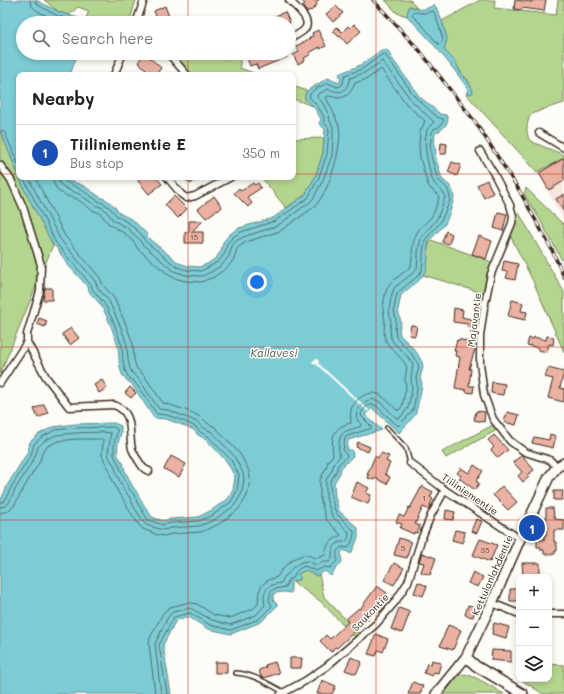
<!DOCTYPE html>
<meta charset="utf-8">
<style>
body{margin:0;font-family:Mali,sans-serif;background:#f2f2f2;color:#222}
.controls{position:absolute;right:12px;bottom:12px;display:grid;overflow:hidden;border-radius:8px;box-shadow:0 2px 6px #0003}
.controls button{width:36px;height:36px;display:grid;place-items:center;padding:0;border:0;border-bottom:1px solid #e0e0e0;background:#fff;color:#222;font:20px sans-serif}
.you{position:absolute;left:257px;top:282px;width:14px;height:14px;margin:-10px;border:3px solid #fff;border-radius:50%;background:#1a73e8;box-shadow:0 0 0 6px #1a73e833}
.badge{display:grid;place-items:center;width:26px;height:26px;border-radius:50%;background:#7c3aed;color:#fff;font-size:13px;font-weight:700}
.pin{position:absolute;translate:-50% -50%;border:2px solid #fff;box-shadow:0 1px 4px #0006}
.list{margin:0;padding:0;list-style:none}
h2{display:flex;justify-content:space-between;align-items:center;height:52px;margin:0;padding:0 16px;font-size:17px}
h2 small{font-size:13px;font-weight:400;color:#767676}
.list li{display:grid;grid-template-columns:26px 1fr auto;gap:12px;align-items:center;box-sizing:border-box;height:56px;padding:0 16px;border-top:1px solid #e0e0e0}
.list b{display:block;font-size:15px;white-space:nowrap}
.list p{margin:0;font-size:13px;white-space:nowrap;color:#767676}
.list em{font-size:13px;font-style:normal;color:#767676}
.icon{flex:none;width:22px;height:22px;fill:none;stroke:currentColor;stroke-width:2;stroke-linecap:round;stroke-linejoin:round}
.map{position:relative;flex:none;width:564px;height:694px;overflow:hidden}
.search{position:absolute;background:#fff;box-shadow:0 2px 6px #0003;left:16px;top:16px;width:280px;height:44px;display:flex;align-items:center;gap:10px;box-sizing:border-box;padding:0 14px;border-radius:22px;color:#767676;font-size:15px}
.panel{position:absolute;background:#fff;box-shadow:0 2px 6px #0003;left:16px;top:72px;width:280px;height:108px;border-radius:8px}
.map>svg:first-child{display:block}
.built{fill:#f8e6de}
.green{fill:#b4d58f;stroke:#788056}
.water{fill:#7cccd6;stroke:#628b8c}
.pier{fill:#fdfcf7}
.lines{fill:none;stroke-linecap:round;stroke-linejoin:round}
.shore{stroke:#556b68;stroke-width:1}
.building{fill:#ebb2a3;stroke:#3b2a1e}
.lane-casing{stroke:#3b2a1e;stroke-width:6}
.street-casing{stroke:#3b2a1e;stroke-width:9}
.secondary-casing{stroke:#3b2a1e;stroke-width:12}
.lane{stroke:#fdfcf7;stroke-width:3}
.street{stroke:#fdfcf7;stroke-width:6}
.secondary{stroke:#fdfcf7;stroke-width:9}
.rail-casing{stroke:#3b2a1e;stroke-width:3.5}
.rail{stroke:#fdfcf7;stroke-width:2;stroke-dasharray:6;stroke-linecap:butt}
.grid{fill:none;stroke:#c8321e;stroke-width:1;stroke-opacity:0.55}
.labels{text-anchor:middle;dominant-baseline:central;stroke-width:3;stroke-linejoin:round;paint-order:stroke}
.number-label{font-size:8px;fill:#674c3f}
.street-label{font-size:10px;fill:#3b2a1e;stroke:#fdfcf7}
.water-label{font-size:11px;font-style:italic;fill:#4e5b55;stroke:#fdfcf7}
</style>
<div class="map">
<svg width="564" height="694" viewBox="0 0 564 694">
<rect width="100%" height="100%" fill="#fdfcf7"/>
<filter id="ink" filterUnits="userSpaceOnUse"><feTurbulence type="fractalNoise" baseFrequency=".025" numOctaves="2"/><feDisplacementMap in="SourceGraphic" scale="8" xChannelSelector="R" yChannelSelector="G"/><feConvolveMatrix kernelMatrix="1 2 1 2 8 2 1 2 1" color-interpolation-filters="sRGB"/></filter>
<g filter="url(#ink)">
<!-- built -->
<path class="built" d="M564,158V221L537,172Z"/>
<!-- green -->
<path class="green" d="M44,0H136L129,23H84L89,11L78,7L69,15L59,12Z
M385,0H410L417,8L410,6H409L407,16L397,13Z
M480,0H495L494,8L556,15L558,0H564V103L544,109L530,115C527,124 525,132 530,141L564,155V158L537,172L466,94H468L473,90L470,86L468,80L462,74L453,59L447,54L444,49L447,39L442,21Z
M172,53H194L212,56H240V68L259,75H189L173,56Z
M293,86L307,91L305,94V99L313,106L293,99Z
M0,130L24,189L53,245L0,374Z
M324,138L323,153L316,175L305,195L286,208L261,177H293V139Z
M526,188L564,225V264L539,218L524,194Z
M519,213L564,292V352L533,281L510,235Z
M431,240L492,262L483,293L423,275C430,264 424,251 431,240Z
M493,425L497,430L446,458L442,452Z
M306,570L317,576L319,574L324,597L359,633L355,637L320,601L293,582L300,579L298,574Z
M549,664L564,665V694H543L520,679H549Z
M462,674C474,674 493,688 504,694H444L457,677Z"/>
<!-- water -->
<path class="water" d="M0,0H36L59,12L78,18L82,23H23V53H76V58L70,75H19V177H59V179L64,177L74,182L84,186L100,197L107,200L114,206L119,213L133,220L146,233L148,238L179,263L188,266L199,267L207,264L216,258L221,251L223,242L230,234L239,228L273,218L305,195L316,175L323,153L325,129L319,124L321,119L314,107L305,99V94L308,90L328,78L339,83L341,79L339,74C346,70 353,69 360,65C367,61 374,55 381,50L385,49L389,52L391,57L419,96L440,114L446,115L448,119C447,126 442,130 435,133L434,146L436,151L435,156L442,179L450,186L453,192L454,198L450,212L445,224L429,241L427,253L428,258L426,271L420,279L401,295L398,310L401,323L399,330L400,335L415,350L422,362L423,367L420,378L422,384L421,390L416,412L415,415L399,433L372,408L365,415L382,430L348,440L347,450H352L353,456L341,468L340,473L334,483L335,497L339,511L358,528V538L351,554L344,550L341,552L342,562L335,570L331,576L325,571L317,576L306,570L298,574L301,579L291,582V593L284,592L274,593L273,600L278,605L261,622L231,634L208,629L189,617L176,620L163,645L171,694H0V502L8,484L27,453L30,442L39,434L53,427L75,424L114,423L121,426V433L118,443L117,454L123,463L125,471L133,487L136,491L142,502L152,517L163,521L170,519L198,517L210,511L228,499L233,490L235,477L227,462L206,439L198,435L194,430L185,426L166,419L154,418L131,383C117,377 120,359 118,347C117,343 116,339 114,335C112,327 105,312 100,304C96,298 89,295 88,287L68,265L57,248L53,245L24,189L0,130Z
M434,5L436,7L442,21L447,39L444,49C447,54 449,54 452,58C456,61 458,67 460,72C465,79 472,84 473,93L468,94H466L468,89C450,63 430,39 407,16L409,6C420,11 424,10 434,5Z"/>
<!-- pier -->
<path class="pier" d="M316,358L319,361L318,363L369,410L368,412L316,364L315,365L312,362Z"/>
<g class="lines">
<!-- shore -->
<path class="shore" d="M30,0C31,3 30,4 32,6C36,12 57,21 64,23
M35,0L36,3L38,5L58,16L75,21L77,23
M432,11L434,12L438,23L443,39L441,43L440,44H438L424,27L412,15L414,12C420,13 426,14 432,11Z
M0,131H3L5,133L19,166
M52,177L54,184L58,191L67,196L77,199L92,210L100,213L109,224L124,233L133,241L138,249L169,275L174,278L186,281L201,282L214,277L228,267L234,259L237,249L240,246L246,242L280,231L314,207C329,193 343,146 339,126C338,123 336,121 336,118C333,111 330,105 326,98L327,96C330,96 334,97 337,98C347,98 352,91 355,83L367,79L381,69L407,105L425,121L420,132L419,146L420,158L428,185L431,189L438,195L439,198C437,204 435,211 432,216C427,223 419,227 416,235C411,245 413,256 411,266C405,273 394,278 388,286C385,292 384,301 383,307C383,313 385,317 385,323C384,330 383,336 387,343C393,352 402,357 407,367L405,378L406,388L402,406L399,410H397C391,405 385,397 378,394C367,390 354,400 351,410C350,415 351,419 351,423C347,424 343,425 339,428C331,434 332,446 333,455L328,461L326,468L320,480V498L326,519L341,535C330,543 328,540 325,555C323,556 318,558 316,558C313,558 310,555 307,555C295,554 282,568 277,577L268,580L262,585L259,591L258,604L253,609L230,618L214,615L197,604L192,603H186L170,607L163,613L150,638L149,643L155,694
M58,177L59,182L62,186L69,190L79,194L95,205L103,208L107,212L113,220L127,228L138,238L142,244L174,271L186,275L198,276H202L211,272L222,265L229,256L232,246L236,241L243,237L277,226L310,202L313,199L324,178L332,155L333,138V127L330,121L329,115L322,102L317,97V95L328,89C343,94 345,93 350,78L364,73L382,61L412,101L434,122C432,125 428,126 427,131C423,144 427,158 430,171C431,175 432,180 434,183C438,189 444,190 445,198L437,219L421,238L418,252V259L417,268L414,272L394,288L391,297L389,310L391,322L390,329L391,338L393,342L407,356L413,365L411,378L412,389L408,408L400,418L398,419C387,411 376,390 363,404C358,409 354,414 358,421C362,425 360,420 361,426C351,431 340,428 339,444C338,448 339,452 340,456L334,463L332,470L326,480V498L332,516L349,532C349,535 349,540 346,541C344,543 342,542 340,542C332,546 332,552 332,559L329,562H323L316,565L308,561L301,562L292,568L289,573L284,577L281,583C267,585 262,590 265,605L256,615L230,625L212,620L194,610L190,608L173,612L168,617L155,644L161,694
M63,177L64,180L66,182L82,190L98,201L105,204L111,209L117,216L130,224L142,235L145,241L177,267L187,270L201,271L209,267L219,261L225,253L227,244L233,237L241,232L275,221L308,198L319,177L327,154L329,130L328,127L324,123V117L317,105L309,97C310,90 321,86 328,83L337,87L341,86L343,83L345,75L362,69L384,53L416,98L437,117L443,119L444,120L443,122L439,127L434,129L432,132L430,146L431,151V156L438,180L447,188L449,193L450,198L449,203L441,221L425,240L423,252V258L422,270L418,276L398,292L396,298L394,309L396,322L395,330L396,337L411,353L418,364L419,367L416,378L417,384V389L413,410L411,413L398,426L375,405C369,403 362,409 361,415L363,418L371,426L372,428L347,436L345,438L343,450L347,456L338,465L336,472L330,482L331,497L336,513L354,531C354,537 352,544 348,548L342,547C335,550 337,554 337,561L330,568L324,567L316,571L305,566C299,568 295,571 294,577L288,580L286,587L274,589L271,591L269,600L272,606L259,619L231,630L210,625L190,613L174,617L159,645L167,694
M0,502H3L5,500L12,486L31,455L34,444L42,437L55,430L75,428L113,427L117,429V432L114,443V455L119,465L122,473L129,489L133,493L138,504L148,520L163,525L171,523L199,521L213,515L231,502L237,491L239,475L231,460L208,436L200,432L196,427L186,422L167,415L157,414L134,381L129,378L125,370L123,361L122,346L114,323L104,303L93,290L91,285L56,243L23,177
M0,507L5,506L9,503L16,488L35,457L38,447L44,441L56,435L75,433L103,432L111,433L108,453L109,457L115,467L117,475L125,492L129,496L134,507L145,524L149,526L164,530L171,528L199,526L214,520L234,506L241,495L242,492L244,478L243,473L234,456L212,432L204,428L199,423L188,418L168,410L159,409L138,378L132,373L130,368L128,361L127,345L122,330L109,301L98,288L95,281L60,239L32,185L29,177
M0,513L8,511L14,506L22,491L40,461L43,450L48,446L58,441L76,439H103L102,455L104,460L109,469L111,477L119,494L124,500L129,510L139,525L143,529L158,535L164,536L172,534L201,532L219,524L238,510L246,498L248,493L250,479L249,471L240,454L215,427L207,423L202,418L191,412L170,405L163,403L143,374L137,369L134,360L133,344L127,327L114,298L103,285L100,278L65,236L35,177"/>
</g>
<!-- building -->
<path class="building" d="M301,0H319L316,3L317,5L311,11L310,10L307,12L302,6L305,4Z
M515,0L532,2V0H546L544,11L522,8V10L514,9Z
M165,6L170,19L159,23L154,11Z
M336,6L343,13L333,22L326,14Z
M285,12L290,23H278L275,16Z
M354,24L361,31L347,44L340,36L339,37L333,31L337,27L342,32L348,26L350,28Z
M318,30L326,46L320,49V47L309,53L310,55L304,58L305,60L298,64L293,55L299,52L296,46L310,39L309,38L313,36L312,33Z
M145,53L161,68L158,72L161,75H147L144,72L146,69L138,62Z
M270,53H285L287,57L258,69L256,64L250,66L247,58L253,56V59Z
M441,143L447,144L446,154H440Z
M564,158V181L549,190L539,173Z
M452,162L461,165L457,176L448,172Z
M142,177H156L162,184L149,194L138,181Z
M182,177H197L191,184Z
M487,180L493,193L484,198L477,185Z
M253,183L255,185L258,183L261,188L247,197L252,203L248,207L234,193L239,188L241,191Z
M564,194V212L556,199Z
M174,196L187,209L178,218L165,205Z
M214,196L222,207L218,211L217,210L206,218L198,209Z
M498,212L507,214L503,231L494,228Z
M189,221H203L191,232H203V243H185V232H189Z
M446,231L452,234L449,244L442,242Z
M479,236L492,241L486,259L472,254Z
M504,261L518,264L515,280L506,278L508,272L502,271Z
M45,288H52V300H43Z
M512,300L523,303L521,311L527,312L525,320L508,316Z
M454,308L463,310L462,317L478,321L477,325H474V328L467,327L468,324L453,322Z
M39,318L47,321L45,327L37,324Z
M411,325L417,326L415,336L409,335Z
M71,328L79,338L70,345L62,334Z
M547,336L554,337L553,345L549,344L547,352L538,350V348L527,345L529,338L533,339L534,337L546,340Z
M459,339L471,343L470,348L475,349L469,369H471L469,386H474L473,393L466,392V390L455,388L460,357L455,356L456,351H454L457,340L458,341Z
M548,368L564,372L560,388L564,389V402L548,398L553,379L545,377Z
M102,380L107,388L99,393L94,385Z
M492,382L505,384L503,395L491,393Z
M130,387L136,393L131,398L125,393Z
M44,404L48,413L38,418L34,409Z
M476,411L485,412L484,422L474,420Z
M507,412L519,415L516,425L504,422Z
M550,434L556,436L553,448L532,443L534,437L549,440Z
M494,435L508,450L498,458L491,450L494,447L488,440Z
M358,442L370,447L368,452L356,447Z
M381,453L389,456L386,461L390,463L385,474L390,477L387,484L375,478L374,480L368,478L369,475H367L375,456L378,458Z
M522,455L534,470L527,475L529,477L523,482L518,476L522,472L513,462Z
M171,456L186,464L179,477L164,469Z
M474,465L483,471L476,481L479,483L475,490L459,478L461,476L457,473L461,468L469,473Z
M357,482L369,488L366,493L371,495L368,504L351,497Z
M422,486L433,492L430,497L433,499L430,504L431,505L429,510L423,507L415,524L420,526L417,533L414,532V534L400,528L402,524L396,522L399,515L404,517L409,507L410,508Z
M502,486L517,502L508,510L493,495Z
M554,491H563L562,500H554Z
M546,508H553L554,517L556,518L555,519L564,520V530H554V542H556V545H557V551H555V554H544V550H541V547H537V540H544V535H546Z
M446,510L455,512L453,520L445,519Z
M476,519L482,521L477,533L471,531Z
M455,530L465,532L463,543L452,540Z
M399,538L411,542L407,558L394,555Z
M480,539L497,545L490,562L473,555Z
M422,553L436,558L430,575L421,572L424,563L419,562Z
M394,563L404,568L394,585L384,580Z
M522,563H540V575H523Z
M473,572L483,577L478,587L468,583Z
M418,582L427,586L423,596L414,593Z
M377,586L387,593L382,600L387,604L380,612L375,608L368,619L337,648L335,647L331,652L320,641L326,635L330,639L348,622L346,619L359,608L360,609Z
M510,589H519V601H510Z
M468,605L476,607L473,617L465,615Z
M399,608L410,612L402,633L391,629Z
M494,623L509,627L506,638L492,634Z
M448,625L461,630L453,650L440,646Z
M376,634L388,639L383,652L378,650L376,656L368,654Z
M492,650L511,651V662L491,660Z
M351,657L362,662L356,674L345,670Z
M290,658H302L301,668H290Z
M432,660L441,663L438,673L434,672L432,676L424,673L427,663L431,664Z
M215,662H227V673H215Z
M275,662L279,673L264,678L261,677L259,670L266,667L265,665Z
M322,680L336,686L332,694H317Z
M413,682L423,686L420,694H408Z"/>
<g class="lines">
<defs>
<path id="lane" d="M387,428L406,448L410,463
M236,673C254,674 268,684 284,692"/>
<path id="street" d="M289,0C295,7 315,21 303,31C299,34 294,37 289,39
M136,23L144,0
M168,53L187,75
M205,53L224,54L240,53
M114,75L123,53
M539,133L564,148
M480,151L494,174L510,205L513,216L512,223L491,274L484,308L480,336V363L484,395L493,419L510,441L525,452L550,460L557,467
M0,165L11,180L23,207L41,265L40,291L27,334V342L0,383
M167,177L181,194L186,198L195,196L231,177
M27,342L46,377L69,407L114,405C135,413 128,432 132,449C134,454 137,459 140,463C143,468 144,469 149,471
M410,463L445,490L520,539
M492,603L519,614
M549,614H564
M281,694L305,681L327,666L376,624L395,602L408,582L421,540L431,515L445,490"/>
<path id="secondary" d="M466,657L476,666L523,694
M436,694L466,657L492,603L520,539L549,477L557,467L564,463"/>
</defs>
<!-- lane casing -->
<use href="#lane" class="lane-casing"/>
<!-- street casing -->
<use href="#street" class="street-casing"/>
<!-- secondary casing -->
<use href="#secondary" class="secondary-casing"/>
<!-- lane -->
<use href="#lane" class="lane"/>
<!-- street -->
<use href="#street" class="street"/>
<!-- secondary -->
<use href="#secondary" class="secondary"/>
<defs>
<path id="rail" d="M373,0L420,51L476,123L519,190L552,250L564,277"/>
</defs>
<!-- rail casing -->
<use href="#rail" class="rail-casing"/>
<!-- rail -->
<use href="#rail" class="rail"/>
</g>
</g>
<!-- grid -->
<path class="grid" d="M188,0V23M376,0V694M188,53V75M0,174H19M293,174H564M188,177V694M0,347H564M0,520H564"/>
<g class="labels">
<!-- number labels -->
<g class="number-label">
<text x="194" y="237">15</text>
<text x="424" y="498">1</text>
<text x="403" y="548">5</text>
<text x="485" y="550">35</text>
</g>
<!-- street labels -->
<g class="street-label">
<text transform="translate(474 320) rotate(-83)">Majavantie</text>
<text transform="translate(470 494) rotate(34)">Tiiliniementie</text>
<text transform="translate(492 575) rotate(-66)">Kettulanlahdentie</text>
<text transform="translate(370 612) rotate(-46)">Saukontie</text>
</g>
<!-- water labels -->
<g class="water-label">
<text x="274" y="352">Kallavesi</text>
</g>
</g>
</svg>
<div class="controls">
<button>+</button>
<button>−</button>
<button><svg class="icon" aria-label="layers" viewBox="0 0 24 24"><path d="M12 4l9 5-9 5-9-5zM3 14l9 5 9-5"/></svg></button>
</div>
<div class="you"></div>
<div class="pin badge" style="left:532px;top:528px;background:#1a4fb4">1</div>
<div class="search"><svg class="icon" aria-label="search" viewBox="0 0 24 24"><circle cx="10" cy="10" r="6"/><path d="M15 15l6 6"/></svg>Search here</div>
<section class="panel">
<h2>Nearby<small></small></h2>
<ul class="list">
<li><span class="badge" style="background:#1a4fb4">1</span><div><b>Tiiliniementie E</b><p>Bus stop</p></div><em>350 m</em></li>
</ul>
</section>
</div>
